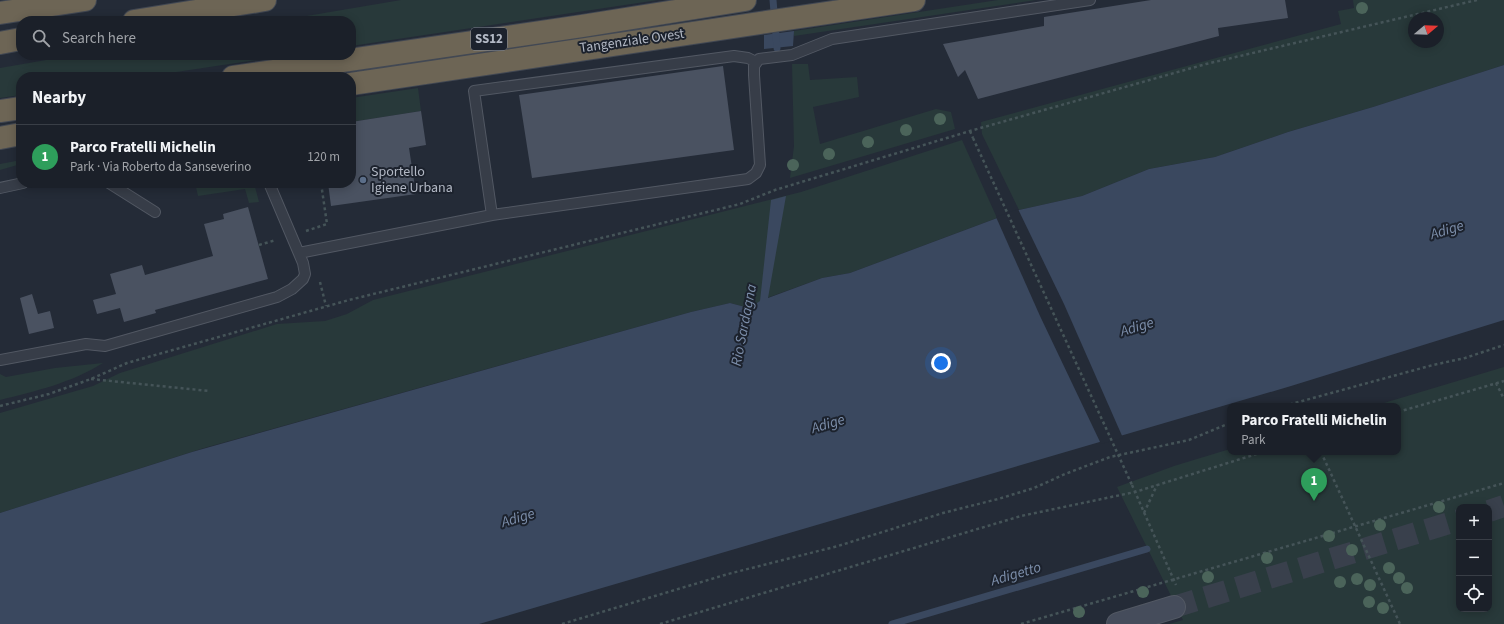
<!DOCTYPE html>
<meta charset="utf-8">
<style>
body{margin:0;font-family:"Source Sans 3",sans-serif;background:#242831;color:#f1f3f6}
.controls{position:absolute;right:12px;bottom:12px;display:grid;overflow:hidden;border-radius:8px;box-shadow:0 2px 10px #0003}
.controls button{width:36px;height:36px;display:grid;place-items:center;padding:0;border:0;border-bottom:1px solid #393e46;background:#1b2029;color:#f1f3f6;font:20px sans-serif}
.compass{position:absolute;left:1408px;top:12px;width:36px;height:36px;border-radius:50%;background:#1b2029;box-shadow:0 2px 10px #0003;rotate:71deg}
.you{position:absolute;left:941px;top:363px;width:14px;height:14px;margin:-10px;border:3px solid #fff;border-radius:50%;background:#1a73e8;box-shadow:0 0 0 6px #1a73e833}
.badge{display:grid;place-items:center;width:26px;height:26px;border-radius:50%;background:#b45309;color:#fff;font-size:13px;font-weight:700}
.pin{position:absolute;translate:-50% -33px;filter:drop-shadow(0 1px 2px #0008)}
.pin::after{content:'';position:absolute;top:21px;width:14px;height:12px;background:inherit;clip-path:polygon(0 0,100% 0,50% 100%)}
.popup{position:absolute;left:1227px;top:403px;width:174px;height:52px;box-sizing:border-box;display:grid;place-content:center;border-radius:8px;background:#1b2029;filter:drop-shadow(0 1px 3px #0005);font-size:13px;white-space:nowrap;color:#a0a3a8}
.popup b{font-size:15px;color:#f1f3f6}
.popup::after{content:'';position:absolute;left:50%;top:100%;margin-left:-8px;border:8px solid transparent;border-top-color:#1b2029}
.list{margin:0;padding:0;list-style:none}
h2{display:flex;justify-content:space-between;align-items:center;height:52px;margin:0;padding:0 16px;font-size:17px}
h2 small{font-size:13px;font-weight:400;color:#a0a3a8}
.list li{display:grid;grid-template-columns:26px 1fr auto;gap:12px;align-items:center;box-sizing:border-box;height:64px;padding:0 16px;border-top:1px solid #393e46}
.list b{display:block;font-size:15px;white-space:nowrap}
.list p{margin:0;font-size:13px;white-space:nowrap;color:#a0a3a8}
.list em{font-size:13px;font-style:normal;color:#a0a3a8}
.icon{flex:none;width:22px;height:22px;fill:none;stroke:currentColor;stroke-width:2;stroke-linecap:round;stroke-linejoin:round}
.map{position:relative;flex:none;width:1504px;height:624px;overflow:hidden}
.search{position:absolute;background:#1b2029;box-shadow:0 2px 10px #0003;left:16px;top:16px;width:340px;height:44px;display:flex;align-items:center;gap:10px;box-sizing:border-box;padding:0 14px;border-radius:16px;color:#a0a3a8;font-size:15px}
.panel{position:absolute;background:#1b2029;box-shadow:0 2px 10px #0003;left:16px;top:72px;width:340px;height:116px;border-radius:16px}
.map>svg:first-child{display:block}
.green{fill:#28393a;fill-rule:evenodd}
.water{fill:#3a485f}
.pier{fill:#242b37}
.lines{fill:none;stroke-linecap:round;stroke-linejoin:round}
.stream{stroke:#3a485f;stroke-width:7}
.building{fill:#4a5261}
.secondary-tunnel{stroke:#39404c;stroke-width:22;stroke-dasharray:22 11;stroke-linecap:butt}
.lane-casing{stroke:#525863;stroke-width:12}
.secondary-casing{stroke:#525863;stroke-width:24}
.highway-casing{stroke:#424853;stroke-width:24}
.path{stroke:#455458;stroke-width:2.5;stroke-dasharray:3 3;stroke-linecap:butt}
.lane{stroke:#373d48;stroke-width:10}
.secondary{stroke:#454c5b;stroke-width:22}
.highway{stroke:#6d6555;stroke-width:22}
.path-bridge{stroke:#455458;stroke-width:2.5;stroke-dasharray:3 3;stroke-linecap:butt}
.tree{fill:#4b645a}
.service-dot{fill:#5c6f8a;stroke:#1c222d;stroke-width:1.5}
.labels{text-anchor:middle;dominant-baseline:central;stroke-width:4;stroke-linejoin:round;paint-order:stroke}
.shield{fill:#1c222d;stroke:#858b97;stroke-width:1}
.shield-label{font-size:13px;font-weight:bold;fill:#b2b8c4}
.street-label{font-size:14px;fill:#b2b8c4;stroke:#1c222d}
.poi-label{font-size:14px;fill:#b2b8c4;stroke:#1c222d;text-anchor:start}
.water-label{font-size:15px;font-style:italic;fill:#7c8eaa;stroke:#1c222d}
</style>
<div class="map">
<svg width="1504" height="624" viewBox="0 0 1504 624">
<rect width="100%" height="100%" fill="#242b37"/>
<!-- green -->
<path class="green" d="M401,0H658L351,46V21H277Z
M998,0H1036L794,36V31Z
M1353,0H1504V65L1373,107L1288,132L1215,157L1149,169L1082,196L1019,210L982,134L981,122L1341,24L1338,11L1354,8ZM1414,18H1438V42H1414Z
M75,55H290L143,77H21V95L0,98V68Z
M792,64H808L810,80L857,77L859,97L813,107L820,144L936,109L951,112L955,129L790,178L794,146Z
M418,88L421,111L351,122V98Z
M962,140L997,218L850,273L822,278L764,299L749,308L730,303L691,312L204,448L0,513V413L93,386L120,373L277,324L325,321L347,314L373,300L801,192Z
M21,160V164L0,170V164Z
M195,183H254L259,202L249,203L245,189L198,196Z
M103,363C71,383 36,391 0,400V374L6,377L55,368Z
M1504,367V624H1169L1183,620L1117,487L1174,466L1230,449V452H1398V406H1374ZM1459,507H1489V609H1459Z"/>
<!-- water -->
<path class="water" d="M794,31L793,46L764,49V35Z
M1504,65V320L1291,386L479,624H0V513L192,452L691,312L730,303L749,308L760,301L771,200L786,196L768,298L822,278L850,273L1019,210L1082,196L1149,169L1215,157L1288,132L1373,107Z"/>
<!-- pier -->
<path class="pier" d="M1018,209L1064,304L1123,438L1101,444L1040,316L996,217Z"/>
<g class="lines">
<!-- stream -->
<path class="stream" d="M773,0L777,48
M892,624L1147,549"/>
</g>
<!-- building -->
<path class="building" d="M1151,0H1285L1288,18L1218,28L1219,36L978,99L965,70L958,77L943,44L1044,26V17Z
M723,66L734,150L532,178L519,95Z
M421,111L426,145L409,148L416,194L331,206L328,183H351V122Z
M248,207L268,279L155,310L156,313L124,322L120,308L97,314L93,300L116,294L110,274L142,265L145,275L213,256L204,224L224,219L223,214Z
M32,294L38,314L50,311L54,328L29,334L20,298Z"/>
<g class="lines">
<!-- secondary-tunnel -->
<path class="secondary-tunnel" d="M1489,511L1504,506
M1174,607L1459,520"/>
<defs>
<path id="lane" d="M109,183L155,212
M0,188L23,183
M492,215L474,91L734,56L748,58L756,62
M299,253L492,215L748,179L756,173L760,165L754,75V66L759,59L792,55L832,39L1090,0
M0,360L86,344L105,346L277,297L292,289L303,279L305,274L303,263L269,183"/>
<path id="secondary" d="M1118,624L1174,607"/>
<path id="highway" d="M0,13L85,0
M134,21L265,0
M0,43L21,39
M233,77L582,26L745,0
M351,84L914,0
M0,111L21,108
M0,138L21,134"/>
</defs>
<!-- lane casing -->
<use href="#lane" class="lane-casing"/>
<!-- secondary casing -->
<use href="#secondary" class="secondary-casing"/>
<!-- highway casing -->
<use href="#highway" class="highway-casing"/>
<!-- path -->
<path class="path" d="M970,131L973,138
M306,231L327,224L321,183
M259,245L276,240
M320,282L326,306
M91,379L209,391
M1496,383L1504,399
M0,406L49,394L91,379L127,363L349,300L740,204L775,190L970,131L1206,64L1477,0
M1284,406L1433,365L1465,358L1504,345
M1398,412L1504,381
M1321,452L1400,624
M1132,485L1176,585
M1144,513L1157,485
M562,624L728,574L838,546L943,513L998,499L1034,488L1065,474L1110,457L1189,440L1230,423
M660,624L1021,516L1135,492L1263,452
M1021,624L1504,483"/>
<!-- lane -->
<use href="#lane" class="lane"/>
<!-- secondary -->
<use href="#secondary" class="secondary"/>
<!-- highway -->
<use href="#highway" class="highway"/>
<!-- path-bridge -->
<path class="path-bridge" d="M973,138L1132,485"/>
</g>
<!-- trees -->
<g class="tree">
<circle cx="1362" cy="8" r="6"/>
<circle cx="940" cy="119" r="6"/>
<circle cx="906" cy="130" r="6"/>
<circle cx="868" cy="142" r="6"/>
<circle cx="829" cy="154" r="6"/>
<circle cx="793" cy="165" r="6"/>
<circle cx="1439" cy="507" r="6"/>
<circle cx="1380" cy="525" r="6"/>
<circle cx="1329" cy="536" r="6"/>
<circle cx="1352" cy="550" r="6"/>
<circle cx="1267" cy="558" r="6"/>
<circle cx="1389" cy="568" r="6"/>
<circle cx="1208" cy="577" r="6"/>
<circle cx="1399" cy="578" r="6"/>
<circle cx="1357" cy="579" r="6"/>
<circle cx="1340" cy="582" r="6"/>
<circle cx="1370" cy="585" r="6"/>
<circle cx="1407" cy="588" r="6"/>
<circle cx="1143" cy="592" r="6"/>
<circle cx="1369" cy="602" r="6"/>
<circle cx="1383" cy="608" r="6"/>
<circle cx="1079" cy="612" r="6"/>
</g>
<!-- markers -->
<circle class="service-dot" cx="363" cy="180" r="4"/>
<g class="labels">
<!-- shield labels -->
<rect class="shield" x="471" y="28" width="36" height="22" rx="3"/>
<g class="shield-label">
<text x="489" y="39">SS12</text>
</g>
<!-- street labels -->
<g class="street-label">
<text transform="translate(632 41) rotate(-8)">Tangenziale Ovest</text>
</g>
<!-- poi labels -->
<g class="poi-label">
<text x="371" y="172">Sportello<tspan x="371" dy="16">Igiene Urbana</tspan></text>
</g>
<!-- water labels -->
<g class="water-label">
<text transform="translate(1447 230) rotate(-17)">Adige</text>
<text transform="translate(744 325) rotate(-79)">Rio Sardagna</text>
<text transform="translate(1137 327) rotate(-17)">Adige</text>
<text transform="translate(828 424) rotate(-17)">Adige</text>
<text transform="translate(518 518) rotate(-17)">Adige</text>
<text transform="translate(1016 574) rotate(-16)">Adigetto</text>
</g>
</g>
</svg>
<div class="controls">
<button>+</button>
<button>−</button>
<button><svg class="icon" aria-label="locate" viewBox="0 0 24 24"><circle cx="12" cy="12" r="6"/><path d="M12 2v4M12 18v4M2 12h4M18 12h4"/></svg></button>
</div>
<svg class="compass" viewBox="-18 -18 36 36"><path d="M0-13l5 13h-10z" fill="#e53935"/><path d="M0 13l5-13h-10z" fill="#a0a3a8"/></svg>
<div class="you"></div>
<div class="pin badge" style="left:1314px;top:501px;background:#2e9e5b">1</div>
<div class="popup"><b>Parco Fratelli Michelin</b>Park</div>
<div class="search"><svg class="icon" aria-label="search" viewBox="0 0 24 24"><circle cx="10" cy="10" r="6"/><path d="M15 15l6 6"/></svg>Search here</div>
<section class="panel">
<h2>Nearby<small></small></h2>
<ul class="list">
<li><span class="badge" style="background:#2e9e5b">1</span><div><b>Parco Fratelli Michelin</b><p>Park · Via Roberto da Sanseverino</p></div><em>120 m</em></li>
</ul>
</section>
</div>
